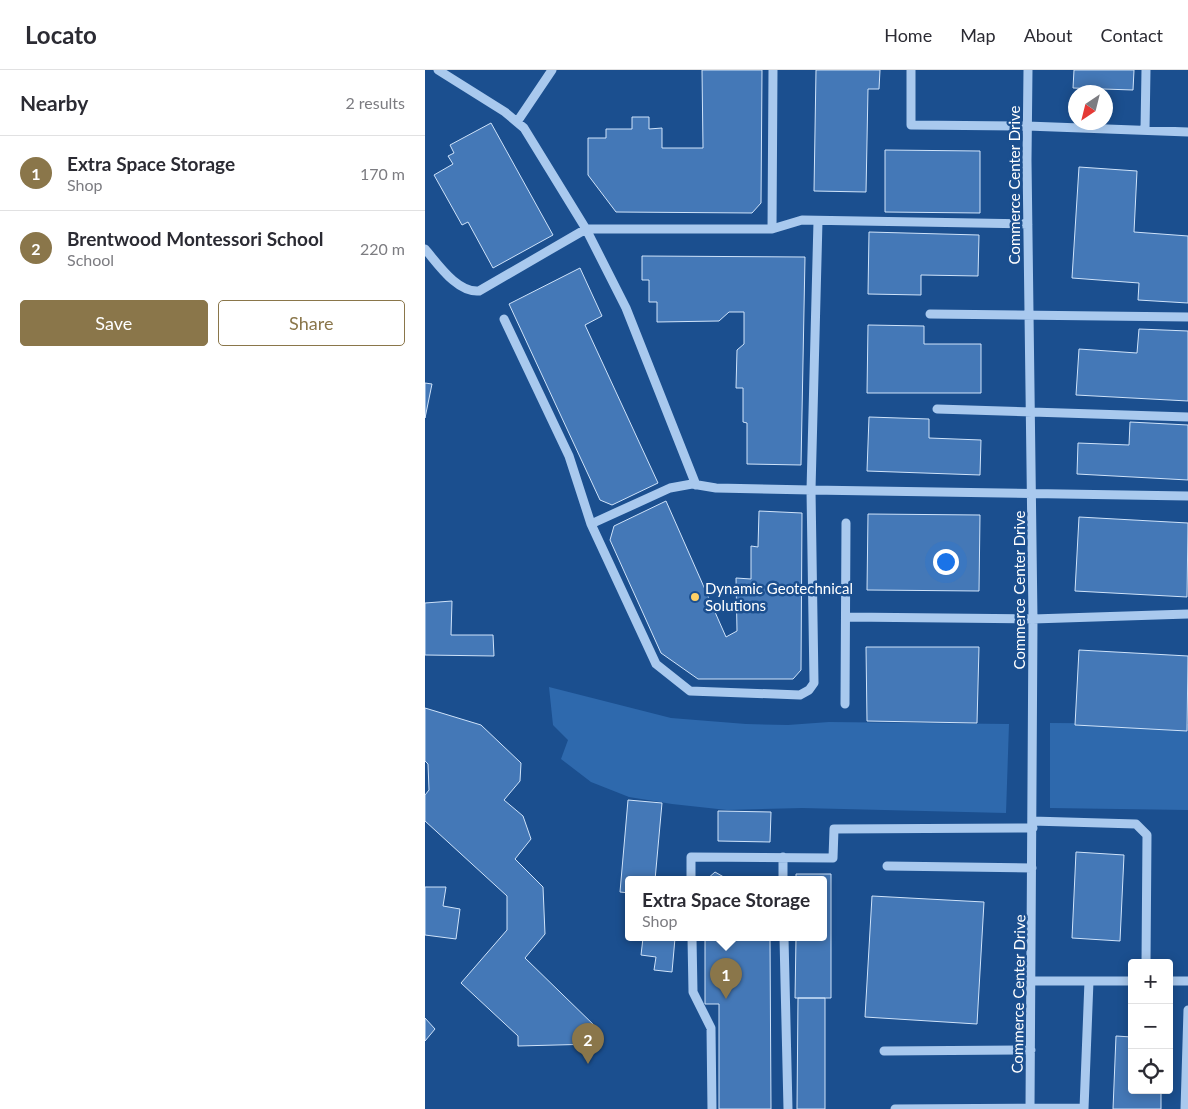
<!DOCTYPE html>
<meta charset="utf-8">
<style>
body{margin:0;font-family:Lato,sans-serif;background:#f7f7f7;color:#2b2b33}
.controls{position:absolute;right:15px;bottom:15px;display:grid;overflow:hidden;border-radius:5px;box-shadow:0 2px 12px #0003}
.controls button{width:45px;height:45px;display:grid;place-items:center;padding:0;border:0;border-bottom:1px solid #e1e1e2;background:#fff;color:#2b2b33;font:25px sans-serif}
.compass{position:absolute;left:643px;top:15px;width:45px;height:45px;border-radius:50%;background:#fff;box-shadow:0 2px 12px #0003;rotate:215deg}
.you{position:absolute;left:520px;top:491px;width:18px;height:18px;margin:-12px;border:4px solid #fff;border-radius:50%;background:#1a73e8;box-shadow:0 0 0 8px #1a73e833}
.badge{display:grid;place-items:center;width:32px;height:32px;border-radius:50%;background:#8a764a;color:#fff;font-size:16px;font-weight:700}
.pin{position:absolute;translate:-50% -41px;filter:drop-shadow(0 1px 2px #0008)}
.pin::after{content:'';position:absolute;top:26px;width:18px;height:15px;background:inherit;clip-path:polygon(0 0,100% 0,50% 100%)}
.popup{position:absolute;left:200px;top:806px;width:202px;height:65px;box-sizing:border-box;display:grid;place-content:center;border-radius:5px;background:#fff;filter:drop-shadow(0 1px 4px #0005);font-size:16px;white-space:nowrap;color:#7c7c81}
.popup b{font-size:19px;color:#2b2b33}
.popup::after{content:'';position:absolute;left:50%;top:100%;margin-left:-10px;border:10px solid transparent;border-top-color:#fff}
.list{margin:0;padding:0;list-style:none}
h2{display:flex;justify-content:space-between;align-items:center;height:65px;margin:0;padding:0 20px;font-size:21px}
h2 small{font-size:16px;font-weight:400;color:#7c7c81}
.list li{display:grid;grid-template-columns:32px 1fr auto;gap:15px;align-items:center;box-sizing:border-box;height:75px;padding:0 20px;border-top:1px solid #e1e1e2}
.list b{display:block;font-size:19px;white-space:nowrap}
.list p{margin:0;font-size:16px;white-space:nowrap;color:#7c7c81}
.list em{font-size:16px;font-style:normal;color:#7c7c81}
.actions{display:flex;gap:10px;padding:15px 20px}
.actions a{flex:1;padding:11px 0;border:1px solid #8a764a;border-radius:5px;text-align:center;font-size:18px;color:#8a764a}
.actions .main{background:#8a764a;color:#fff}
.icon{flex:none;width:28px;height:28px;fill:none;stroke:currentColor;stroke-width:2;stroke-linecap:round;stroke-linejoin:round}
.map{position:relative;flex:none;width:763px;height:1039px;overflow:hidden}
header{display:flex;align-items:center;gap:30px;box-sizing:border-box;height:70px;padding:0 25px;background:#fff;border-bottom:1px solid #e1e1e2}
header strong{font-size:24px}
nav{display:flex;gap:28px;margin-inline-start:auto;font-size:18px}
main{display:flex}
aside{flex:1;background:#fff}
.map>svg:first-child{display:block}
.green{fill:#2e69ad}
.building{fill:#4478b7;stroke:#cfe3fa}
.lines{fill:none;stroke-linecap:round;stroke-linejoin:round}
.minor{stroke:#a9c9ee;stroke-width:9}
.poi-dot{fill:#ffd166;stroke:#1b4f8f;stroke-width:2}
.labels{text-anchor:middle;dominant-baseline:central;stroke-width:5;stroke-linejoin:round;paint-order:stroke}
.street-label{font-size:15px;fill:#fff;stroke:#1b4f8f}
.poi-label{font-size:15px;fill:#fff;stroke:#1b4f8f;text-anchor:start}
</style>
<header>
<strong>Locato</strong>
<nav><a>Home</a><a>Map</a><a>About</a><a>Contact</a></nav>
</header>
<main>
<aside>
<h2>Nearby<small>2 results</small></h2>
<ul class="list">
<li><span class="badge">1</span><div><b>Extra Space Storage</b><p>Shop</p></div><em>170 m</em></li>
<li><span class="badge">2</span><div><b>Brentwood Montessori School</b><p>School</p></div><em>220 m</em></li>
</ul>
<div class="actions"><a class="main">Save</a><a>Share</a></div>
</aside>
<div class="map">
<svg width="763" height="1039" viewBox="0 0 763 1039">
<rect width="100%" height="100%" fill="#1b4f8f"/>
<!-- green -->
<path class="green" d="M124,617L246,648L321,654L363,655L404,652L584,654L581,743L377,738L302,740L247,734L204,727L166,712L136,689L143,670L128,655Z
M625,653L763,654V740L625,738Z"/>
<!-- building -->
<path class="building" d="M277,0H337L336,133L327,143L191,142L163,105V68H181V59H207V47H224V59L237,58V78H278Z
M391,0H455L454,19H443L441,122L389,121Z
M649,0H709L708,20L648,18Z
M66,53L128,165L68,198L43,152L37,155L9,105L28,94L23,86L29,83L25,75Z
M460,80L555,81V143L460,142Z
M654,97L712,101L709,162L763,166V233L713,230L714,213L647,208Z
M444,162L554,165L553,206L496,205V225L443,224Z
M217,186L380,187L376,395L322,394V353L318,352V318H311L312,280L319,274V242H304L294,251L232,252V232H224V210H217Z
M155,198L177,246L160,255L233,413L187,435L175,430L84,234Z
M443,255L499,256V274H556V323H442Z
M714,259L763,261V331L651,325L654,279L712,283Z
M0,313L7,314L0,348Z
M444,347L504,349V368L556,370L555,405L442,401Z
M705,352L763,355V410L652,404L653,373L704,375Z
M241,431L301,567L312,561L311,508L326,509V476L333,477L334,441L377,443L376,600L368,609H273L236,583L185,470L189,456Z
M443,444L555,445L554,521L442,520Z
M654,447L763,453L762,527L650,521Z
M27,531L26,565H68L69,586L0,585V533Z
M441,577H554L552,653L442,651Z
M654,580L763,586L762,661L650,655Z
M0,638L56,655L96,693L95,711L79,730L98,746L106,769L90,789L118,817L120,864L100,888L173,959L170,974L93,976V966L36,913L82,860V826L0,751V725L4,720L3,694L0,691Z
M203,730L237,733L230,810H204V823L195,822Z
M293,741L346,742L345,772L293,771Z
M651,782L699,785L695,871L647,868Z
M290,802L304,810H281Z
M371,804H406V928H370L371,868H398V810H371Z
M0,817H21L18,836L35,839L31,869L0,865Z
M447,826L559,832L552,954L440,947Z
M218,868H250L247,902L229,900L231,887L216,885Z
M280,868H345L346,1039H294V934H280Z
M373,928H400V1039H372Z
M0,948L10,959L0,971Z
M691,966L707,967V1020H736V1039H688Z
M744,969H747L746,1006H744Z"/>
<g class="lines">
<!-- minor -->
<path class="minor" d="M13,0L80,42L99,58L161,159H347L348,0
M486,0V55L602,56L763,62
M603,0L602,90L608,549L605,1039
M92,52L127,0
M720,60L721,0
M347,159L377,150L603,154
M0,179C13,194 32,223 54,221L161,159L201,238L271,415
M505,244L763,247
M79,249L144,386L166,454L231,594L265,621L375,625L384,620L389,613L386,420L393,151
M512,339L763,347
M166,454L245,418L267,414L291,418L386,420L763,426
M422,547L608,549L763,544
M420,634L421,453
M607,751L711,754L722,765L721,893
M358,787V810
M462,796L607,798
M266,810V787L408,788L409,759L608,758
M267,868L268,922L286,958L287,1039
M359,868L363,1039
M607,911H707
M744,911H763
M459,981L606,980
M470,1039L659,1038
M659,1039L664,911
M760,1039L763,940"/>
</g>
<!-- markers -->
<circle class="poi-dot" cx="270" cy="527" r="5"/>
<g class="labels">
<!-- street labels -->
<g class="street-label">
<text transform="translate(589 115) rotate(-90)">Commerce Center Drive</text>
<text transform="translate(594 520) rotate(-90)">Commerce Center Drive</text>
<text transform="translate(593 924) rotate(-89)">Commerce Center Drive</text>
</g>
<!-- poi labels -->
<g class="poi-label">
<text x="280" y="518">Dynamic Geotechnical<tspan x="280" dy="17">Solutions</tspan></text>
</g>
</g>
</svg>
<div class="controls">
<button>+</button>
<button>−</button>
<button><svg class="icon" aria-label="locate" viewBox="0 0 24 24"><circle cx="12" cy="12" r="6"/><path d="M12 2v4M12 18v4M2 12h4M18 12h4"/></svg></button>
</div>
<svg class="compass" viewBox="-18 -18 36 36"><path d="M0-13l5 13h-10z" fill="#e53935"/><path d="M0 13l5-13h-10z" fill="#7c7c81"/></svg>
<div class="you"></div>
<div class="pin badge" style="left:301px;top:929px">1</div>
<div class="popup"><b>Extra Space Storage</b>Shop</div>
<div class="pin badge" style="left:163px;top:994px">2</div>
</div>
</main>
